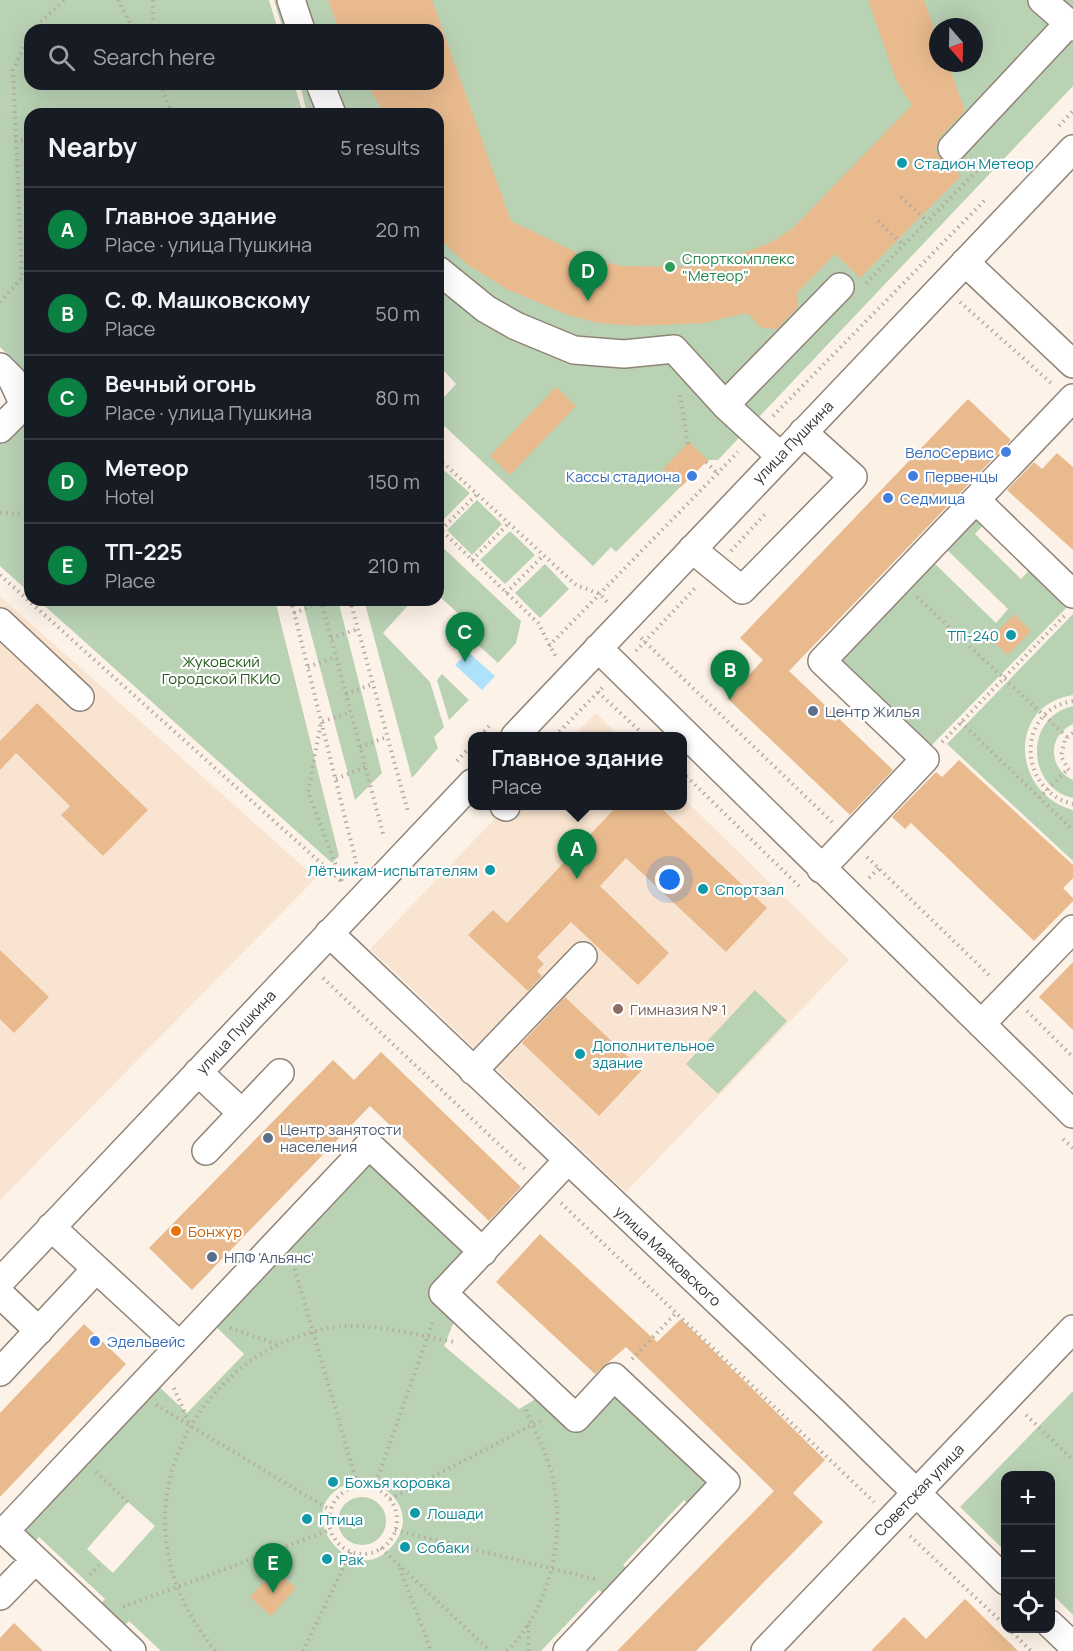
<!DOCTYPE html>
<meta charset="utf-8">
<style>
body{margin:0;font-family:Manrope,sans-serif;background:#20242c;color:#f1f3f6}
.controls{position:absolute;right:18px;bottom:18px;display:grid;overflow:hidden;border-radius:12px;box-shadow:0 6px 24px #0002}
.controls button{width:54px;height:54px;display:grid;place-items:center;padding:0;border:0;border-bottom:2px solid #363941;background:#171b24;color:#f1f3f6;font:30px sans-serif}
.compass{position:absolute;left:929px;top:18px;width:54px;height:54px;border-radius:50%;background:#171b24;box-shadow:0 6px 24px #0002;rotate:160deg}
.you{position:absolute;left:670px;top:880px;width:21px;height:21px;margin:-15px;border:4px solid #fff;border-radius:50%;background:#1a73e8;box-shadow:0 0 0 9px #1a73e833}
.badge{display:grid;place-items:center;width:39px;height:39px;border-radius:50%;background:#0b8043;color:#fff;font-size:20px;font-weight:700}
.pin{position:absolute;translate:-50% -50px;filter:drop-shadow(0 2px 3px #0008)}
.pin::after{content:'';position:absolute;top:32px;width:21px;height:18px;background:inherit;clip-path:polygon(0 0,100% 0,50% 100%)}
.popup{position:absolute;left:468px;top:732px;width:219px;height:78px;box-sizing:border-box;display:grid;place-content:center;border-radius:12px;background:#171b24;filter:drop-shadow(0 2px 4px #0005);font-size:20px;white-space:nowrap;color:#9ea1a6}
.popup b{font-size:22px;color:#f1f3f6}
.popup::after{content:'';position:absolute;left:50%;top:100%;margin-left:-12px;border:12px solid transparent;border-top-color:#171b24}
.list{margin:0;padding:0;list-style:none}
h2{display:flex;justify-content:space-between;align-items:center;height:78px;margin:0;padding:0 24px;font-size:26px}
h2 small{font-size:20px;font-weight:400;color:#9ea1a6}
.list li{display:grid;grid-template-columns:39px 1fr auto;gap:18px;align-items:center;box-sizing:border-box;height:84px;padding:0 24px;border-top:2px solid #363941}
.list b{display:block;font-size:22px;white-space:nowrap}
.list p{margin:0;font-size:20px;white-space:nowrap;color:#9ea1a6}
.list em{font-size:20px;font-style:normal;color:#9ea1a6}
.icon{flex:none;width:33px;height:33px;fill:none;stroke:currentColor;stroke-width:2;stroke-linecap:round;stroke-linejoin:round}
.map{position:relative;flex:none;width:1073px;height:1651px;overflow:hidden}
.search{position:absolute;background:#171b24;box-shadow:0 6px 24px #0002;left:24px;top:24px;width:420px;height:66px;display:flex;align-items:center;gap:15px;box-sizing:border-box;padding:0 21px;border-radius:18px;color:#9ea1a6;font-size:22px}
.panel{position:absolute;background:#171b24;box-shadow:0 6px 24px #0002;left:24px;top:108px;width:420px;height:498px;border-radius:18px}
.map>svg:first-child{display:block}
.built{fill:#f8e4d0}
.green{fill:#b9d2b4;fill-rule:evenodd}
.water{fill:#aee1fb}
.building{fill:#e8ba8e}
.lines{fill:none;stroke-linecap:round;stroke-linejoin:round}
.minor-casing{stroke:#908377;stroke-width:30}
.path{stroke:#b4aba2;stroke-width:4;stroke-dasharray:1.5 4.5;stroke-linecap:butt}
.minor{stroke:#fff;stroke-width:27}
.culture-dot{fill:#0f9aa8;stroke:#fff;stroke-width:2}
.leisure-dot{fill:#2e9e5b;stroke:#fff;stroke-width:2}
.shop-dot{fill:#3f7fe0;stroke:#fff;stroke-width:2}
.service-dot{fill:#5c6f8a;stroke:#fff;stroke-width:2}
.education-dot{fill:#8d6e63;stroke:#fff;stroke-width:2}
.food-dot{fill:#e8710a;stroke:#fff;stroke-width:2}
.labels{text-anchor:middle;dominant-baseline:central;stroke-width:4.5;stroke-linejoin:round;paint-order:stroke}
.culture-label{font-size:15px;fill:#0d838f;stroke:#fff;text-anchor:start}
.leisure-label{font-size:15px;fill:#27864d;stroke:#fff;text-anchor:start}
.street-label{font-size:15px;fill:#3a342f;stroke:#fff}
.shop-label{font-size:15px;fill:#366cbe;stroke:#fff;text-anchor:start}
.park-label{font-size:15px;fill:#255819;stroke:#fff}
.service-label{font-size:15px;fill:#4e5e75;stroke:#fff;text-anchor:start}
.education-label{font-size:15px;fill:#785e54;stroke:#fff;text-anchor:start}
.food-label{font-size:15px;fill:#c56008;stroke:#fff;text-anchor:start}
</style>
<div class="map">
<svg width="1073" height="1651" viewBox="0 0 1073 1651">
<rect width="100%" height="100%" fill="#fdf2e7"/>
<!-- built -->
<path class="built" d="M0,596L316,878L0,1200Z
M596,713L619,736H573Z
M682,797L849,960L626,1192L370,949L507,806H682Z"/>
<!-- green -->
<path class="green" d="M0,0H269L278,30H30V84H294L302,110V114H30V377L0,347Z
M274,0H1073V86L718,460H707L616,552L611,547L593,566L438,420V404L456,384L438,364V114H307L300,84H438V30H283ZM938,27H974V63H938Z
M30,413V593L0,566V443Z
M445,471L470,493L441,522L438,520V477Z
M477,500L502,524L472,555L447,530Z
M976,510L987,521L975,534L1021,579L1033,566L1071,603L925,752L831,660L930,559L996,623L1008,609L942,545Z
M510,531L535,555L505,584L480,560Z
M438,543L521,621L516,643L498,663L468,636L474,628L438,595Z
M545,564L569,589L540,618L515,593Z
M38,600H275L339,856L332,863Z
M302,600H338L382,773L355,800Z
M364,600H413L383,633L430,682L444,727L434,737L438,748L412,778Z
M1073,614V695C1007,705 1011,793 1073,810V861L947,744Z
M442,674L469,700L449,720L437,680Z
M1073,706V724C1047,736 1048,768 1073,780V798C1026,787 1024,717 1073,706Z
M755,990L787,1021L718,1094L686,1064Z
M370,1150L477,1252L438,1293L458,1312L444,1346L519,1409L544,1394L575,1423L615,1382L720,1482L694,1509L684,1500L623,1565L633,1575L610,1600L599,1590L541,1651H161L129,1621L118,1633L95,1611L105,1599L39,1537L28,1549L10,1531L153,1381L187,1413L244,1354L208,1319ZM359,1480C389,1483 416,1511 396,1541C356,1602 275,1501 359,1480ZM128,1502L155,1526L113,1573L87,1549Z
M1073,1391V1615L1051,1593L1050,1476H1006L1005,1551L960,1507Z
M338 1521a24 24 0 1 1 48 0a24 24 0 1 1-48 0Z"/>
<!-- water -->
<path class="water" d="M468,652L495,676L482,690L455,665Z"/>
<!-- building -->
<path class="building" d="M328,0H432L511,221L590,259L622,266L692,267L728,259L772,242L793,228L912,105L896,80L868,0H924L938,38V63H948L965,111L940,137L935,151L961,176L860,278L835,254L797,293L798,307L777,329L762,328L747,313L704,323L637,326L598,323L568,315L507,289L468,265L438,238V114H385L367,84H438V30H339Z
M556,387L576,406L510,475L490,456Z
M968,399L1011,440L789,671L893,770L850,815L727,698L763,660L740,638Z
M689,442L708,460L681,487L663,469Z
M1057,453L1073,467V550L1007,490L1034,462L1042,469Z
M1014,614L1031,631L1008,655L990,639Z
M37,703L148,810L103,856L61,815L70,806L16,753L0,770V741Z
M959,760L1073,865V878L1063,888L1073,898V901L1034,941L911,823L905,829L892,817L936,772L942,777Z
M617,806H659L767,908L726,952L626,858L600,886L669,953L638,985L571,922L537,957L544,964L537,971L542,976L528,991L468,935L493,910L507,923Z
M0,950L49,997L14,1033L0,1019Z
M1073,962V1030L1039,997Z
M565,997L642,1070L599,1116L522,1043Z
M381,1052L521,1187L489,1221L370,1106L192,1290L149,1248L333,1060L354,1080Z
M540,1234L657,1342L681,1319L825,1460L793,1493L823,1522L696,1651H617L774,1491L626,1347L595,1374L496,1282Z
M84,1324L126,1364L0,1497V1413Z
M275,1570L296,1588L271,1616L250,1597Z
M965,1599L1018,1651H871L904,1617L926,1639Z
M14,1623L43,1651H0V1638Z"/>
<g class="lines">
<defs>
<path id="minor" d="M291,0L301,30
M1042,0L1073,27
M320,84L332,114
M952,148L1069,23
M965,262L1073,364
M438,270L486,309L516,326L574,350L624,354L674,349L725,405L780,456
M0,367L12,379L24,405L0,429
M725,405L840,287
M976,500L1073,594
M692,549L742,590L853,477L803,432
M0,622L80,697
M598,648L1073,1114
M515,736L1073,149
M504,806L506,807
M821,869L925,759L822,661L1073,398
M329,933L832,1410L1006,1581
M981,1024L1073,929
M473,1071L583,956
M198,1072L242,1113
M206,1151L280,1073
M51,1227L179,1345
M0,1282L472,783
M0,1294L39,1331
M0,1372L96,1269
M0,1596L35,1560
M1050,1624L1073,1646
M132,1651L5,1531L369,1145L483,1252
M567,1651L726,1482L614,1377L576,1418L443,1293L567,1161
M765,1651L1073,1329"/>
</defs>
<!-- minor casing -->
<use href="#minor" class="minor-casing"/>
<!-- path -->
<path class="path" d="M118,0L134,30
M153,0V30
M32,30L64,0
M160,84L172,114
M1059,126L1073,111
M15,141L30,140
M901,197L927,221
M878,221L903,245
M866,283L977,171L970,165
M0,302L22,278L13,70L30,34
M960,302L1051,383
M680,395L688,444
M773,416L986,199
M438,458L576,585L600,594L607,602
M706,462L719,475
M438,468L443,462
M0,513L30,514
M438,527L538,623L556,657
M441,530L477,494
M731,551L767,512
M472,560L509,523
M0,575L342,882
M506,593L544,555
M917,597L1067,737
M291,600L357,866
M321,600L384,837
M350,600L408,812
M294,613L322,602
M331,638L358,629
M641,638L832,822
M549,646L738,452
M636,651L697,586
M308,667L336,657
M598,692L645,736
M346,694L373,684
M1073,701C1015,710 1018,791 1073,804
M961,722L1073,830
M1073,733L1065,739L1061,756L1068,769L1073,772
M480,736L491,724
M555,736L603,687
M942,742L1064,616
M360,747L387,737
M457,761L472,745
M682,772L800,887
M336,779L365,767
M1039,798L1068,769
M867,857L991,977
M869,878L879,868
M342,881L308,792L321,722L351,712
M323,978L525,1169
M1027,1011L1073,1057
M1063,1139L1073,1148
M561,1203L874,1502
M293,1263L358,1487
M230,1328L276,1344
M632,1359L676,1313
M174,1388L190,1425
M156,1405L330,1510
M1026,1415L1073,1460
M96,1472L128,1502
M329 1520a34 34 0 1 1 68 0a34 34 0 1 1-68 0Z
M374,1488L434,1319
M390,1499L540,1421
M395,1530L599,1580
M910,1536L1006,1626
M381,1548L490,1651
M400,1568L431,1651
M90,1575L102,1562
M123,1607L330,1530
M528,1625L529,1651
M1008,1628L1031,1651
M215,1651C192,1621 175,1591 168,1554C148,1449 227,1345 330,1328C374,1321 413,1335 455,1342
M303,1651L351,1552
M507,1651C554,1603 569,1525 548,1462C542,1443 532,1426 525,1407"/>
<!-- minor -->
<use href="#minor" class="minor"/>
</g>
<!-- markers -->
<g class="culture-dot">
<circle cx="902" cy="163" r="6"/>
<circle cx="1011" cy="635" r="6"/>
<circle cx="490" cy="870" r="6"/>
<circle cx="703" cy="889" r="6"/>
<circle cx="580" cy="1054" r="6"/>
<circle cx="333" cy="1482" r="6"/>
<circle cx="415" cy="1513" r="6"/>
<circle cx="307" cy="1519" r="6"/>
<circle cx="405" cy="1547" r="6"/>
<circle cx="327" cy="1559" r="6"/>
</g>
<circle class="leisure-dot" cx="670" cy="267" r="6"/>
<g class="shop-dot">
<circle cx="1006" cy="452" r="6"/>
<circle cx="692" cy="476" r="6"/>
<circle cx="913" cy="476" r="6"/>
<circle cx="888" cy="498" r="6"/>
<circle cx="95" cy="1341" r="6"/>
</g>
<g class="service-dot">
<circle cx="813" cy="711" r="6"/>
<circle cx="268" cy="1138" r="6"/>
<circle cx="212" cy="1257" r="6"/>
</g>
<circle class="education-dot" cx="618" cy="1009" r="6"/>
<circle class="food-dot" cx="176" cy="1231" r="6"/>
<g class="labels">
<!-- culture labels -->
<g class="culture-label">
<text x="914" y="163">Стадион Метеор</text>
<text x="999" y="635" text-anchor="end">ТП-240</text>
<text x="478" y="870" text-anchor="end">Лётчикам-испытателям</text>
<text x="715" y="889">Спортзал</text>
<text x="592" y="1045">Дополнительное<tspan x="592" dy="17">здание</tspan></text>
<text x="345" y="1482">Божья коровка</text>
<text x="427" y="1513">Лошади</text>
<text x="319" y="1519">Птица</text>
<text x="417" y="1547">Собаки</text>
<text x="339" y="1559">Рак</text>
</g>
<!-- leisure labels -->
<g class="leisure-label">
<text x="682" y="258">Спорткомплекс<tspan x="682" dy="17">"Метеор"</tspan></text>
</g>
<!-- street labels -->
<g class="street-label">
<text transform="translate(793 442) rotate(-46)">улица Пушкина</text>
<text transform="translate(236 1032) rotate(-47)">улица Пушкина</text>
<text transform="translate(668 1256) rotate(43)">улица Маяковского</text>
<text transform="translate(919 1490) rotate(-46)">Советская улица</text>
</g>
<!-- shop labels -->
<g class="shop-label">
<text x="994" y="452" text-anchor="end">ВелоСервис</text>
<text x="680" y="476" text-anchor="end">Кассы стадиона</text>
<text x="925" y="476">Первенцы</text>
<text x="900" y="498">Седмица</text>
<text x="107" y="1341">Эдельвейс</text>
</g>
<!-- park labels -->
<g class="park-label">
<text x="221" y="661">Жуковский<tspan x="221" dy="17">Городской ПКИО</tspan></text>
</g>
<!-- service labels -->
<g class="service-label">
<text x="825" y="711">Центр Жилья</text>
<text x="280" y="1129">Центр занятости<tspan x="280" dy="17">населения</tspan></text>
<text x="224" y="1257">НПФ 'Альянс'</text>
</g>
<!-- education labels -->
<g class="education-label">
<text x="630" y="1009">Гимназия № 1</text>
</g>
<!-- food labels -->
<g class="food-label">
<text x="188" y="1231">Бонжур</text>
</g>
</g>
</svg>
<div class="controls">
<button>+</button>
<button>−</button>
<button><svg class="icon" aria-label="locate" viewBox="0 0 24 24"><circle cx="12" cy="12" r="6"/><path d="M12 2v4M12 18v4M2 12h4M18 12h4"/></svg></button>
</div>
<svg class="compass" viewBox="-18 -18 36 36"><path d="M0-13l5 13h-10z" fill="#e53935"/><path d="M0 13l5-13h-10z" fill="#9ea1a6"/></svg>
<div class="you"></div>
<div class="pin badge" style="left:577px;top:879px">A</div>
<div class="popup"><b>Главное здание</b>Place</div>
<div class="pin badge" style="left:730px;top:700px">B</div>
<div class="pin badge" style="left:465px;top:662px">C</div>
<div class="pin badge" style="left:588px;top:301px">D</div>
<div class="pin badge" style="left:273px;top:1593px">E</div>
<div class="search"><svg class="icon" aria-label="search" viewBox="0 0 24 24"><circle cx="10" cy="10" r="6"/><path d="M15 15l6 6"/></svg>Search here</div>
<section class="panel">
<h2>Nearby<small>5 results</small></h2>
<ul class="list">
<li><span class="badge">A</span><div><b>Главное здание</b><p>Place · улица Пушкина</p></div><em>20 m</em></li>
<li><span class="badge">B</span><div><b>С. Ф. Машковскому</b><p>Place</p></div><em>50 m</em></li>
<li><span class="badge">C</span><div><b>Вечный огонь</b><p>Place · улица Пушкина</p></div><em>80 m</em></li>
<li><span class="badge">D</span><div><b>Метеор</b><p>Hotel</p></div><em>150 m</em></li>
<li><span class="badge">E</span><div><b>ТП-225</b><p>Place</p></div><em>210 m</em></li>
</ul>
</section>
</div>
